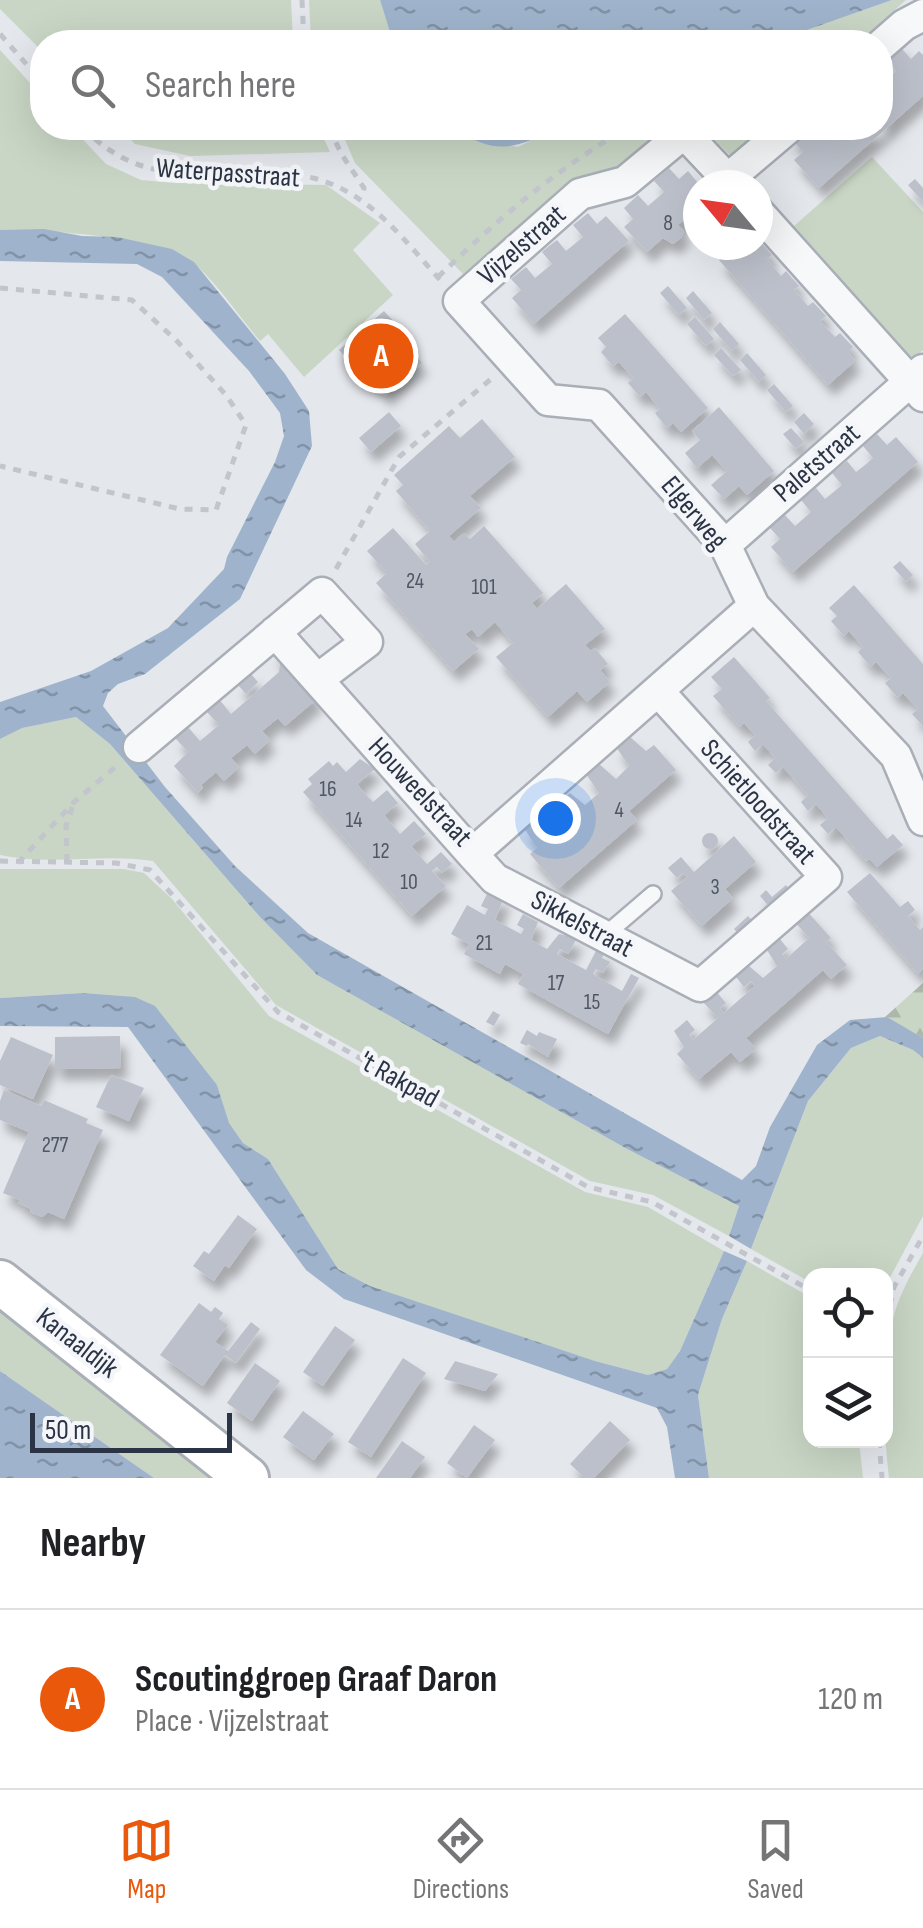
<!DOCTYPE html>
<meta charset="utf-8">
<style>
body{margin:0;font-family:"Sofia Sans Condensed",sans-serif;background:#f2f2f2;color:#202124}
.controls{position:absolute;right:30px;bottom:30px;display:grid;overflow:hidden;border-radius:20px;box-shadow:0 10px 40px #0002}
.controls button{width:90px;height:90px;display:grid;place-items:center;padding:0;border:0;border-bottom:2px solid #e0e0e0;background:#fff;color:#202124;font:50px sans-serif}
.compass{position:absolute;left:683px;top:170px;width:90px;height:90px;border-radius:50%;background:#fff;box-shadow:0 10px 40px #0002;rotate:299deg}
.scale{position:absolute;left:30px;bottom:25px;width:202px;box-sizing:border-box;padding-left:10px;border:5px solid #2b3445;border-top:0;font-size:28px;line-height:35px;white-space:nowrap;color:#2b3445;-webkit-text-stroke:8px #f4f6f9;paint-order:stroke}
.you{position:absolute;left:555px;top:818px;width:35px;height:35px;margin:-25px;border:8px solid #fff;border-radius:50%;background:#1a73e8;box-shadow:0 0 0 15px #1a73e833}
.badge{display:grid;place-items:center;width:65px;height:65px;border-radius:50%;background:#ea580c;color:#fff;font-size:32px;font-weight:700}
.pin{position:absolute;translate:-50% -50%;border:5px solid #fff;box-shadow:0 2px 10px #0006}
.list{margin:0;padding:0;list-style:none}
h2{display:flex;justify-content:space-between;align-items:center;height:130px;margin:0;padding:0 40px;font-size:42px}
h2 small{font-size:32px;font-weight:400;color:#757577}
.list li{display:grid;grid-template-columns:65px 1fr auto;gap:30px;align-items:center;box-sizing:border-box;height:180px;padding:0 40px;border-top:2px solid #e0e0e0}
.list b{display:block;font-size:38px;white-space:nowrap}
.list p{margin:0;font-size:32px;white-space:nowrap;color:#757577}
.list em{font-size:32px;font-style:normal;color:#757577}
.icon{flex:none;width:55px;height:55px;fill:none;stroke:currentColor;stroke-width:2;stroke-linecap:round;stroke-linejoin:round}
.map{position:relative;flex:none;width:923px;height:1478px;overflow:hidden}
.search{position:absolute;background:#fff;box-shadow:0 10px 40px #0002;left:30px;right:30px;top:30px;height:110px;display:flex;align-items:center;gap:25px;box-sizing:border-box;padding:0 35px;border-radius:40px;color:#757577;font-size:38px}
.sheet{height:310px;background:#fff}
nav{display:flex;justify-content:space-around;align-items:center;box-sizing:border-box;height:140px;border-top:2px solid #e0e0e0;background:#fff;font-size:28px;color:#757577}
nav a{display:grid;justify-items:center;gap:5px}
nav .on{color:#ea580c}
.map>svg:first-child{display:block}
.grass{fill:#c9d6c5}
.forest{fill:url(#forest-firs)}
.water{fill:url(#water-ripples)}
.building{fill:#bbc0ca;filter:url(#shadow)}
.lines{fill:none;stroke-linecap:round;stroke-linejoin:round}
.lane-casing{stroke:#a9aeb7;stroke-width:20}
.street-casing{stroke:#a9aeb7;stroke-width:35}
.secondary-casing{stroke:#a9aeb7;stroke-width:48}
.path{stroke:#c2c5cb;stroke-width:5;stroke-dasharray:8 8;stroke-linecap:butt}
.lane{stroke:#f7f8fa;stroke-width:15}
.street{stroke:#f7f8fa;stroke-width:30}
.secondary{stroke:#fff;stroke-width:42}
.labels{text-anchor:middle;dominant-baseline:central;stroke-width:9;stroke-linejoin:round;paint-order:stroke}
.number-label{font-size:22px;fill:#4f5766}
.street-label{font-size:28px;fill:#2b3445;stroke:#f4f6f9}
</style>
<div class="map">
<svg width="923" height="1478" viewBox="0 0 923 1478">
<defs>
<pattern id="forest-firs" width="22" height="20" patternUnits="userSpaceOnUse" patternTransform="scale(2.5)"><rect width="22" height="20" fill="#c9d6c5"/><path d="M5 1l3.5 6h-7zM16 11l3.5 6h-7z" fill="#adb8ab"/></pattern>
<pattern id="water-ripples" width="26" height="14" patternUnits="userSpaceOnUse" patternTransform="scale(2.5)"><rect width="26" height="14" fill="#9fb4cc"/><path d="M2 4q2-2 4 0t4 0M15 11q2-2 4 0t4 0" fill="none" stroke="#8293a7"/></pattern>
<filter id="shadow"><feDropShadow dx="6" dy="11" stdDeviation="5" flood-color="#0004"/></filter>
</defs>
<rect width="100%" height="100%" fill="#e4e7ec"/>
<!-- grass -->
<path class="grass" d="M0,0H291L293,42H42V51L0,9Z
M309,0H380L393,42H311Z
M892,0H906L858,42H773Z
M0,50L42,96V128H72L106,164L141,180L174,183L326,185L380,223L353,250L393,295L304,377L268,334L260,341C239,316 219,286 195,264C167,237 42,229 0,230Z
M119,128H319L330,152L190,156L135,144Z
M340,128H454L463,134L518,147L557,128H682L621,173L581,180L539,209L463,274L355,163Z
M696,128H763L731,156L716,141Z
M872,157L923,212V350L907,364L809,260L812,247L794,226Z
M76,717L110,744L260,917L317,975L629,1150L739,1206L729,1236L653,1195L590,1181L276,1005L153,861C102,853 50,866 0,855V739L21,728Z
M0,869H124L144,873L172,899L269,1016L585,1192L648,1207L724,1251L680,1351L667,1369L648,1375L595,1361L430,1308L370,1286L338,1269L268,1159L243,1143L228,1123L217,1085L82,993L0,998Z
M880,1036L913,1050L923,1058V1216L886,1285V1276H810V1282L751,1249L808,1101L851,1048Z
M923,1253V1478H889C883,1427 882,1369 893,1319C899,1295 911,1274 923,1253Z
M747,1261L810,1297V1440L859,1441L863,1478H709L698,1395L722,1319Z
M0,1305L148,1428L219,1478H154L0,1371Z"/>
<!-- forest -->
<path class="forest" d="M923,983V1038L885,1017Z"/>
<!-- water -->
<path class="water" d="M380,0H892L773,42H393Z
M454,128H557C516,149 494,156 454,128Z
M44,229L82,236L117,237L172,249L194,262L285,374L309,411L312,446L240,599L145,674L118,684L108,693L103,706L165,787L235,866L308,933L742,1180L756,1166L770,1127L817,1045L850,1020L887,1017L923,1038V1058L913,1050L880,1036L851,1048L808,1101L751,1249L729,1236L739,1206L629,1150L317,975L260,917L110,744L76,717L22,728L0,739V702L91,671L168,628L224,569L227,557L275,462L284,436L280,413L249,371L162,277L137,264L0,261V230Z
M82,993L135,997L155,1006L217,1085L229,1123L243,1143L268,1159L338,1269L370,1286L595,1361L648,1375L667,1369L680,1351L724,1251L747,1261L722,1319L698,1395L709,1478H675L667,1427L657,1408L344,1299L306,1270L128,1027L0,1026V998Z
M0,1371L154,1478H0Z"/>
<!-- building -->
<path class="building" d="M897,43L911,59L919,51L923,55V96L819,188L794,160L803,152L790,137L801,128H807L818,140L832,128H880V85L896,71L883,56Z
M669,168L679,179L688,171L698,183V207L678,225L684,231L681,238L673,244L663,238L647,252L624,227L633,219L624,208L638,195L648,206L664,192L654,181Z
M915,179L923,188V202L908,185Z
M588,213L597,224L606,216L629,241L534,324L512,298L521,290L511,279L526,267L535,278L552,264L542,252L549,246L557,240L566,251L583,237L573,225Z
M758,239L772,255L767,259L781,276L786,271L799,286L794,290L808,306L813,302L826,316L820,321L835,337L840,333L853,347L848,352L855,361L828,385L719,260L735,245H758Z
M668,286L687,308L679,315L660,293Z
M693,291L712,313L704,320L686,298Z
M384,311L398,326L394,330L422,363L385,396L356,363L353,366L339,350Z
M625,314L708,408L681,432L673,423L667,428L655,413L660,409L646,392L640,397L628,383L633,378L619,362L613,366L601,352L606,347L598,338Z
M695,317L714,339L706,346L687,324Z
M720,322L739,344L732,351L713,329Z
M721,348L741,370L733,376L714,355Z
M747,353L766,375L759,382L740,360Z
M774,384L793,406L786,412L767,390Z
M719,407L774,471L747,495L739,486L724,499L711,485L727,471L712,455L697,468L685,453L700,440L692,431Z
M389,412L401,426L371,452L359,438Z
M804,413L814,424L804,434L794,422Z
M482,419L515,457L470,496L481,508L449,536L454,542L464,533L470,539L484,526L543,593L532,603L537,609L566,584L605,629L585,645L591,651L595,648L608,664L600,670L610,682L587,702L577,691L548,717L496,657L513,643L495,622L478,637L472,629L465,634L479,649L453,671L376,583L387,573L367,551L393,528L426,565L430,562L415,544L430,531L396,491L403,485L394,475L449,426L460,438Z
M791,428L804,442L796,449L783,434Z
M877,434L887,445L896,437L918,462L793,572L771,547L780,539L770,528L785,515L795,526L811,512L801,500L816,488L825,499L842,485L832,473L847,461L856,472L865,465L873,458L863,446Z
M900,561L913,575L906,582L893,567Z
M854,585L923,664V726L912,714L918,709L903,693L898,698L885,683L891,678L876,662L871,667L864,659L858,652L863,647L849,631L844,636L831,621L837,616L829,608Z
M278,648L317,699L285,726L278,718L262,731L270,740L255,754L247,745L231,758L239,767L224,781L216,772L201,785L203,788L198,793L174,766L188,752L175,738L188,727L200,741L219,725L206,711L219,699L231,714L279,672L280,663L272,653Z
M734,657L770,698L766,701L887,839L893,834L903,845L877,867L870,859L866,861L836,827L828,834L820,825L828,818L816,804L808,811L801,802L808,795L783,767L776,773L768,765L775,758L763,744L755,751L748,742L755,735L744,723L740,727L713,696L722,689L711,677Z
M250,673L258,682L246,694L237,684Z
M629,736L646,751L654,745L676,770L629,811L637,820L559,888L530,854L537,848L524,828L537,817L554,833L568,821L557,804L570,793L585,805L599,793L586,774L592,769L598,763L616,779L629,766L616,747Z
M360,759L375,769L357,784L365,794L373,802L387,790L398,803L384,815L400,834L414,821L426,834L411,846L427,864L441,852L452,864L442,873L437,867L432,871L446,886L412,916L303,792L312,784L308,779L329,761L333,766L337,762L346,772Z
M702 841a8 8 0 1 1 16 0a8 8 0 1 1-16 0Z
M734,836L756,862L725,889L733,898L702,926L671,891L687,877L683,873L677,878L668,868L681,857L694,872Z
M870,873L900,907L908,901L915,910L908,916L920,930L923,927V969L918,974L847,892Z
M786,885L791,892L772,910L760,896L766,890L772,897Z
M487,894L494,898L497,894L504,897L495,920L521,934L524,929L517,925L523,914L538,922L531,940L547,949L559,934L577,938L568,954L560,949L557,954L586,970L597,949L605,953L602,958L610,962L603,973L596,969L593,974L622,991L631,974L639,978L608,1034L518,984L523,974L505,964L500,974L464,954L469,944L451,934L467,905L485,915L488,909L481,906Z
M806,910L831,938L826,942L847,965L831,979L823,970L746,1038L756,1049L740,1062L731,1052L699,1079L677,1054L684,1047L674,1031L687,1020L695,1030L689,1035L693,1040L718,1018L702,1001L715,990L726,1003L720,1008L724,1013L755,986L751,981L744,987L736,977L742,971L749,966L763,978L777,966L767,950L774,944L780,939L788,949L782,954L786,959L809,938L794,921Z
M748,916L756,925L741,937L734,929Z
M493,1011L500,1015L494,1026L486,1022Z
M527,1030L537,1036L539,1032L557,1039L548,1057L528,1044L527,1046L520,1043Z
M120,1036L121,1068L55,1069V1037Z
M11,1037L53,1055L33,1099L0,1085V1061Z
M111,1075L144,1088L129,1121L96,1107Z
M4,1090L41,1106L44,1100L88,1119L86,1123L103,1130L64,1219L48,1212L42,1217L30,1212L31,1209L18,1203L20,1200L3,1193L29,1132L0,1120V1101Z
M238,1215L257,1229L229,1268L225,1265L214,1281L193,1266L204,1251L209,1254Z
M199,1303L211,1312L215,1307L223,1313L219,1319L228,1325L215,1342L228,1351L251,1322L260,1329L236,1363L225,1355L203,1386L160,1355Z
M335,1326L355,1340L323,1386L303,1372Z
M403,1358L426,1373L371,1457L348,1442Z
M455,1361L498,1374L485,1391L444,1379Z
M255,1363L280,1381L252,1421L227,1403Z
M303,1411L334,1434L314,1460L283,1437Z
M610,1421L630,1440L594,1478H585L570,1464Z
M474,1425L495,1440L467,1478L447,1463Z
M402,1441L425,1457L410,1478H376Z"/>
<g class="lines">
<defs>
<path id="lane" d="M604,936L653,894"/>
<path id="street" d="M880,46L904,25L923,15
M728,179L788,128
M733,185L684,133L625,182L580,194L459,301L548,400L599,405L725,545L754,606L896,756L923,820
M758,212L923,396
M725,545L923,370
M275,632L472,854L754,606
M139,747L322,593L367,642L318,679
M472,854L495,879L700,986L826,877L659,692"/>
<path id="secondary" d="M0,1282L247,1478"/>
</defs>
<!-- lane casing -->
<use href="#lane" class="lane-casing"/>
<!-- street casing -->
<use href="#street" class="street-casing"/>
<!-- secondary casing -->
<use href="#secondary" class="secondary-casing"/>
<!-- path -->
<path class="path" d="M302,0L304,42
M0,34L42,82
M83,128C139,184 190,173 263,174C282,175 300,174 317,179C372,195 405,241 441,281
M329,128L342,155L364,188L361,198
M438,277C499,218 554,171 627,128
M0,288L132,300L176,340L226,395L246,425L216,510L180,509L0,466
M336,569L399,457L491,379
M0,861L116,863L150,870L278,1012L588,1187L652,1202L810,1290
M67,862L66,826L73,805
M18,863L74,802L119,764
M886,1321L894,1287L923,1236
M879,1440L882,1478"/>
<!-- lane -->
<use href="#lane" class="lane"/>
<!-- street -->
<use href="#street" class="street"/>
<!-- secondary -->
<use href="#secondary" class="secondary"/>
</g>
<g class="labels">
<!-- number labels -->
<g class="number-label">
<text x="668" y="223">8</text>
<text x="415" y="581">24</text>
<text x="484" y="587">101</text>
<text x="328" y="789">16</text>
<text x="619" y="810">4</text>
<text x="354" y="820">14</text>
<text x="381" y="851">12</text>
<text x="409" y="882">10</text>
<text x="715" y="887">3</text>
<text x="484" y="943">21</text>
<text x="556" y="983">17</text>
<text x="592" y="1002">15</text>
<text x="55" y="1145">277</text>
</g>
<!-- street labels -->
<g class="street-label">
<text transform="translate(228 173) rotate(4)">Waterpasstraat</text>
<text transform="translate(522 245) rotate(-41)">Vijzelstraat</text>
<text transform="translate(817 463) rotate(-41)">Paletstraat</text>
<text transform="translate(694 513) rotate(50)">Elgerweg</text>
<text transform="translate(420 792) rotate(47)">Houweelstraat</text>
<text transform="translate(758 802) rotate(48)">Schietloodstraat</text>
<text transform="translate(582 924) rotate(28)">Sikkelstraat</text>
<text transform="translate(399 1080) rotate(29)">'t Rakpad</text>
<text transform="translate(77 1343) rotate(38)">Kanaaldijk</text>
</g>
</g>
</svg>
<div class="controls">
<button><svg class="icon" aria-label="locate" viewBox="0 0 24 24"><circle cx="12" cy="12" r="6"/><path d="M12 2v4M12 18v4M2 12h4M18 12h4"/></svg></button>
<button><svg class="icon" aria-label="layers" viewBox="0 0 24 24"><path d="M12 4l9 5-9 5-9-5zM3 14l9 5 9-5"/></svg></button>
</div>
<svg class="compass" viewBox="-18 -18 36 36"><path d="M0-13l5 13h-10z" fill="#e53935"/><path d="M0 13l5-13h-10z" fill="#757577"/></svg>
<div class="scale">50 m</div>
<div class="you"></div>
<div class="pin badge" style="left:381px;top:356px">A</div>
<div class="search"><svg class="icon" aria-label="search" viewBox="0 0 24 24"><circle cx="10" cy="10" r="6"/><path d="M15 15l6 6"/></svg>Search here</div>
</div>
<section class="sheet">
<h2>Nearby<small></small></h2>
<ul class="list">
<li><span class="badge">A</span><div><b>Scoutinggroep Graaf Daron</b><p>Place · Vijzelstraat</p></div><em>120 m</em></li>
</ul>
</section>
<nav>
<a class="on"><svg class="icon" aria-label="map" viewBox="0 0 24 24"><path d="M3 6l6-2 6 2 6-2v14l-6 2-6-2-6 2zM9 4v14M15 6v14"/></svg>Map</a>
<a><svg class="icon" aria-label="directions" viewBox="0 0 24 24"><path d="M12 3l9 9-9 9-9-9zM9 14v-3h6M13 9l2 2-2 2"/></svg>Directions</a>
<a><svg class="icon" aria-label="saved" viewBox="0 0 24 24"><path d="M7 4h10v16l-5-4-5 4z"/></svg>Saved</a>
</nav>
